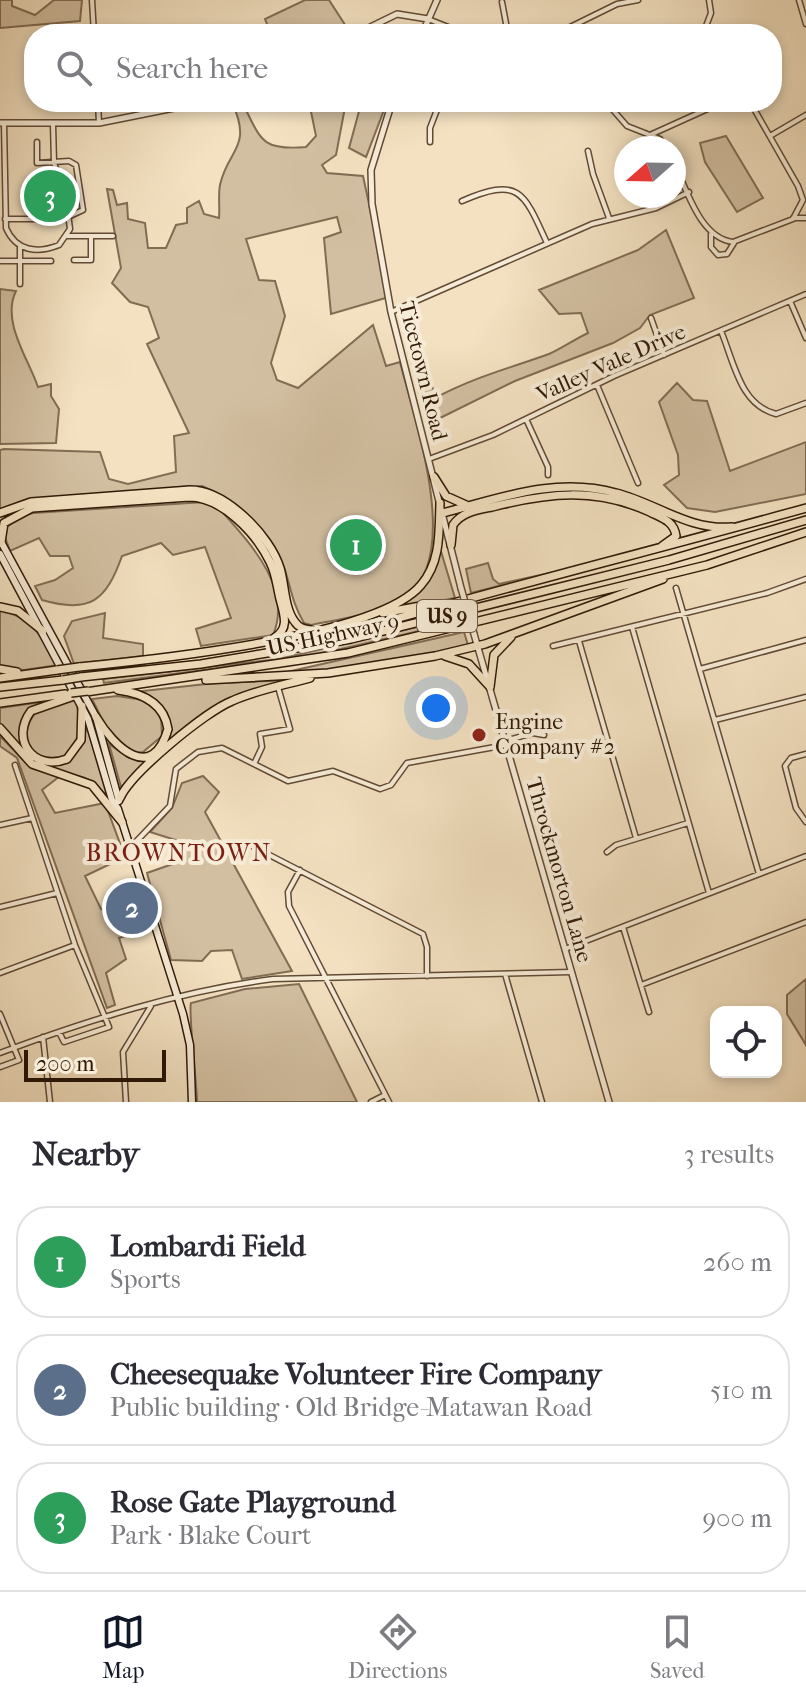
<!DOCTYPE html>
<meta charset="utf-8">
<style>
body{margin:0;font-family:"IM FELL French Canon",serif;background:#f7f7f7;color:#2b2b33}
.controls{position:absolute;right:24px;bottom:24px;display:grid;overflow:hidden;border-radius:16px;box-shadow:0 4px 12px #0003}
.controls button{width:72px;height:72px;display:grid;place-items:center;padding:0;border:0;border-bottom:2px solid #e1e1e2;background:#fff;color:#2b2b33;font:40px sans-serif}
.compass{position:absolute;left:614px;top:136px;width:72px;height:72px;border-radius:50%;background:#fff;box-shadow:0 4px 12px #0003;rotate:250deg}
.scale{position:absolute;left:24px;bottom:20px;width:142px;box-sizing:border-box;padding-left:8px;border:4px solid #301907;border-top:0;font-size:22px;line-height:28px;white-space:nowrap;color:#301907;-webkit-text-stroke:6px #f7ecd7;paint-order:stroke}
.you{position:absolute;left:436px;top:708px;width:28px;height:28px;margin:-20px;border:6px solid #fff;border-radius:50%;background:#1a73e8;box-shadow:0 0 0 12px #1a73e833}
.badge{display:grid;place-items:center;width:52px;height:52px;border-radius:50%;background:#111827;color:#fff;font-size:26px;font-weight:700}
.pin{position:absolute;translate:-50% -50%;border:4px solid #fff;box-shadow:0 2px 8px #0006}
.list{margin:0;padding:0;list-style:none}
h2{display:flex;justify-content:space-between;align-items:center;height:104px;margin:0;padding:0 32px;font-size:34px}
h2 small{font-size:26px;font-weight:400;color:#7c7c81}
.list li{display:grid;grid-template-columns:52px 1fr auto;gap:24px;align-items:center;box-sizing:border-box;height:112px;margin:0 16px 16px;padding:0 16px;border:2px solid #e1e1e2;border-radius:32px}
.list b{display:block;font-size:30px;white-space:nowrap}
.list p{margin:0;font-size:26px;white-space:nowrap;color:#7c7c81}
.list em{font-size:26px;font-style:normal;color:#7c7c81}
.icon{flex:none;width:44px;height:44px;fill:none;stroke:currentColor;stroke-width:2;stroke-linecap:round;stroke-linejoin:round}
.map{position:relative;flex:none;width:806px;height:1102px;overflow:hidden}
.search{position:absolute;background:#fff;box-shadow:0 4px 12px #0003;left:24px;right:24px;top:24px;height:88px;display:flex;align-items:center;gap:20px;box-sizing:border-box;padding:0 28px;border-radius:32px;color:#7c7c81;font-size:30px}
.sheet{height:488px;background:#fff}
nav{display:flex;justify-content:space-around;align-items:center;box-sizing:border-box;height:112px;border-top:2px solid #e1e1e2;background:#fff;font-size:22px;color:#7c7c81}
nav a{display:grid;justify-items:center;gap:4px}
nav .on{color:#111827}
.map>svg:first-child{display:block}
.green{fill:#d2bfa1;stroke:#816c54;stroke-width:2}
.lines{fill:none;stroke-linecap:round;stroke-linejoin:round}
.minor-casing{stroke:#614b36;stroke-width:7}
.tertiary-casing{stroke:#614b36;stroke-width:8}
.secondary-casing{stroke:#301907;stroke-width:9}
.trunk-casing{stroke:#301907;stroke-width:10}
.minor{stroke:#f7ecd7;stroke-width:4}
.tertiary{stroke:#f7ecd7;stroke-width:5}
.secondary{stroke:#f7ecd7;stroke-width:6}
.trunk{stroke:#f3e1c1;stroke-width:7}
.tertiary-bridge-casing{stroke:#614b36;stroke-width:8;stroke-linecap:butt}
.trunk-bridge-casing{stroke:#301907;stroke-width:10;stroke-linecap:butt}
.tertiary-bridge{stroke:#f7ecd7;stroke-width:5}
.trunk-bridge{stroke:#f3e1c1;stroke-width:7}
.poi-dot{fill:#8f2418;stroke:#f7ecd7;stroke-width:3}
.labels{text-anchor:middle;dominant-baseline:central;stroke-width:8;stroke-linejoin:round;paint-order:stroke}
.shield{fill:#f7ecd7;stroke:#6c5845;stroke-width:2}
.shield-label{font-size:20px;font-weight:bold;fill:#301907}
.street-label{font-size:22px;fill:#301907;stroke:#f7ecd7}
.poi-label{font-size:22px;fill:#301907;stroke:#f7ecd7;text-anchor:start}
.neighbourhood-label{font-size:24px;letter-spacing:2px;fill:#7a1f14;stroke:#f7ecd7}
</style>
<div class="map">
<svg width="806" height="1102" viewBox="0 0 806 1102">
<rect width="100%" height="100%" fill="#f3e1c1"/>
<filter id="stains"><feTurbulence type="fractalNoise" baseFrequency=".0025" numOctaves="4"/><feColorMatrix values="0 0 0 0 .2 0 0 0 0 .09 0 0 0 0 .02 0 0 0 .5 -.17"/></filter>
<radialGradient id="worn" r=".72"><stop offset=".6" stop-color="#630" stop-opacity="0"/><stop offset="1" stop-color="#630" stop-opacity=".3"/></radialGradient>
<!-- green -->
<path class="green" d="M0,0H12V6L35,15L54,0H82L80,21L0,28Z
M305,0H329L349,31L315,34L311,26L301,34H271L265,19Z
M232,102H242C261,139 260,151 306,147L316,136L309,102H346L336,155L322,165L327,173L363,176L389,297L331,314L324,238L341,232L337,217L246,239L259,280L275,281L285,316L271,363L277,380L298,388L373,325L386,366L400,362C414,418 463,556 406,596C380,614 341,619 311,625L304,623C293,605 291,589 285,570C272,534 236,500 202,486L27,499L0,509V450L4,449L100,452L109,479L128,484L176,472L174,436L189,433L147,344L159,338L148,307L130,302L112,283L121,268L107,189L113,190L117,205L127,203L128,219L145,223L148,248H166L176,225L187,223V208L199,201L204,214L219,218C220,208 218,195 220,185C228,148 253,149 232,102Z
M355,102H387L366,157L349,148L361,104Z
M726,136L763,198L737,212L705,162L700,143Z
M666,230L694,298L650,315L640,328L613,343L515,381L428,424L416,382L426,374L437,397C475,377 510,368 549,354C561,349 575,339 588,333L581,313L559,314L539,290L638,250Z
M0,289L16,291C1,321 28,358 38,387L51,384V396L59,409L56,443L0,444Z
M677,383L693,400L707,401L730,471L806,442V494L715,512L687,508L664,485L679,475L678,455L659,402Z
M205,502L216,505C246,539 294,586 273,635L201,646L196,629L231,618L205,547L173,555L161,543L122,556C106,601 90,614 42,600L35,586L55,580L73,568L69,556H50L39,538L10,551L5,537L7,527L21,516L33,513Z
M440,548L455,598L382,612C414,601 434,583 440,548Z
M488,563L493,579L499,584L550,573L471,593L466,569Z
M0,610C32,617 43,638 58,665L24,670L0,667Z
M105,613L103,638L143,644V656L74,664L64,636L72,621Z
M460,617L462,621L311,656L104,683L103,679L279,659Z
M464,632L468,645L450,650L310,673L278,674Z
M293,680L244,693L200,718L121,787L109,744L129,758L152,755L170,725L165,710L143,691L215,683Z
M117,696L143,700L161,714L162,736L143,752L134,753L111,737L92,699Z
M75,700C83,723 81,740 63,758L39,757L26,743C26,709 44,704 75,700Z
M42,702C17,716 11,748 41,764L65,762L81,747L87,726L108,796L85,778L34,763L0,725V708Z
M0,736L31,768L60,776L42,790L55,813L105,803L125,857L85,876L101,909L125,918L145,917L148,929L119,938L126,959L106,973L115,1005L107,1008L17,758L0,746Z
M203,776L219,792L205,812L292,971L242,979L232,950L211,951L202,961L171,960L147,873L184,860L179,841L150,832L172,808L182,783Z
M806,979V1045L787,1014V995Z
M299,984L357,1102H197C197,1085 188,1010 191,1003L245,989Z"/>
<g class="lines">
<defs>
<path id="minor" d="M92,0L94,34
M799,0L806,24
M502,2L508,34
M428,19L466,34
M94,30L127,29L133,34
M556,34L617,4L638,0
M703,34L711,13L709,0
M98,102L99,123
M606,102L627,126L660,139L666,148
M4,123L6,228C16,251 37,254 59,245L70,229L66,198L54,163L53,124
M650,135L723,102
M770,136L806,115
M37,142V163L69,161L76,165L83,210L70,216
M430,142V128L440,102
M588,151L593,174L609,218
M674,163C687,190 700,238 733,242L793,219L803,200L798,186L753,107L746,102
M462,201C519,176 524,192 547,243
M793,218H806
M5,219H37V191
M711,234V247L718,255L727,254L734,243
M68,236H91V260H74
M91,236H113
M20,247V284
M0,261H51
M790,301L806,338
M391,312L592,224L656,208L689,192
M651,318L664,355
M721,331C734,362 740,405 776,414L806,403
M597,385L638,483
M526,419L548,467V475
M429,459L493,435L614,376L806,294
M676,588L759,874
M632,627L709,893
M579,641L636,838
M553,646L767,593L806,579
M700,669L806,640
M715,720L806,697
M505,741L533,733L544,735
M806,754L791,758L785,766L796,808L806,822
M254,764L262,747L260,734L290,729L278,687
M15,765L75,945L109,1027L64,1042L59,1032
M0,825L32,818
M239,844H248L423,934L427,947V976
M130,848L170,806L176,769L198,752L222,748L288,781L333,771L380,789L391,785L407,763L506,745
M607,852L616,845L688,823
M300,870L288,892L289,906L389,1102
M0,907L57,893
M623,927L649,1012
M565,949L806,856
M0,973L75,945
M505,974L542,1102
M641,985L806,922
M0,1014L19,1060L0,1067
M43,1037L50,1102
M0,1053C88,1020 180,991 273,979L571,972
M126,1102L123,1052L151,1006
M371,1102L385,1095"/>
<path id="tertiary" d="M356,34L397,14L428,19
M422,34L437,0
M392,102L371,170L372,204L391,312L461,588
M0,123H99L204,102
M474,634L609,1102"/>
<path id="secondary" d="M0,540L96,717L119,801
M0,554L88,719L112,800L118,809L183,1014L190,1045L192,1102"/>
<path id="trunk" d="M434,477L446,496L466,505
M0,513L31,502L190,490C225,490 270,535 280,568C285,584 284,608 295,622C299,628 304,629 311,630
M443,513C500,498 557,476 616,493C656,503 689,531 732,527
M1,542L4,523L32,508L189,497C222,497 256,533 270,562C276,573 277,587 280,599C284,614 290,629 274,638
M451,545L453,525C462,512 477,510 492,507C548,493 595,487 650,512C662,518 674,521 676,536L662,546
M0,607L18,611L43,631
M383,613L426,605
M307,644C472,596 640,554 806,508
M445,656L469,664L490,687
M79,667C150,660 378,637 421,585C441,562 439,532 440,503
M0,669L17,672
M81,677L201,664L351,639L669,560L806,520
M0,678L57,670
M206,680L328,673L435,656L485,644L663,579
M0,687L63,680
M490,687L494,655L511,637
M86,692L348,653L707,565L806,532
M74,696L31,711C10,739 33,772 67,759L81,740L82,706
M0,703L65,694
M96,717C114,747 152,784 168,729C164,703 142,693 118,690
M0,728L32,764L92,785L122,822
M120,798C131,773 205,712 232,701C256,690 284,685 310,678"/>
</defs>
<!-- minor casing -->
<use href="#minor" class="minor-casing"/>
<!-- tertiary casing -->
<use href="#tertiary" class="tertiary-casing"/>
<!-- secondary casing -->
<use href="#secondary" class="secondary-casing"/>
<!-- trunk casing -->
<use href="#trunk" class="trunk-casing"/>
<!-- minor -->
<use href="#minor" class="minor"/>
<!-- tertiary -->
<use href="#tertiary" class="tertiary"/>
<!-- secondary -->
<use href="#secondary" class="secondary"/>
<!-- trunk -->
<use href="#trunk" class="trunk"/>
<defs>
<path id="tertiary-bridge" d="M461,588L474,634"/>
<path id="trunk-bridge" d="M57,670L79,667
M63,680L81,677
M71,693L88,691"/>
</defs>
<!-- tertiary-bridge casing -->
<use href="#tertiary-bridge" class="tertiary-bridge-casing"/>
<!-- trunk-bridge casing -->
<use href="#trunk-bridge" class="trunk-bridge-casing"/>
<!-- tertiary-bridge -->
<use href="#tertiary-bridge" class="tertiary-bridge"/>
<!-- trunk-bridge -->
<use href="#trunk-bridge" class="trunk-bridge"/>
</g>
<!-- markers -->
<circle class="poi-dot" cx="479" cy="735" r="8"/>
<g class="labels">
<!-- shield labels -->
<rect class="shield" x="417" y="600" width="60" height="32" rx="6"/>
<g class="shield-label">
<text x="447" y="616">US 9</text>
</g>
<!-- street labels -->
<g class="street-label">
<text transform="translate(611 363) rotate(-24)">Valley Vale Drive</text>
<text transform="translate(423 371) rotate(76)">Ticetown Road</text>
<text transform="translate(333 635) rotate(-12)">US Highway 9</text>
<text transform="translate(559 870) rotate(74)">Throckmorton Lane</text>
</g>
<!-- poi labels -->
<g class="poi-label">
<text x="495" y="722">Engine<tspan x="495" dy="25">Company #2</tspan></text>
</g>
<!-- neighbourhood labels -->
<g class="neighbourhood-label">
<text x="179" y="853">BROWNTOWN</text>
</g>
</g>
<rect width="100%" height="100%" filter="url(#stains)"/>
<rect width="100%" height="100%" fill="url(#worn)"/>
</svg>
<div class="controls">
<button><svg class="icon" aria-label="locate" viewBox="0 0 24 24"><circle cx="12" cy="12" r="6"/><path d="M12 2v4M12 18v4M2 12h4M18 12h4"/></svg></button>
</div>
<svg class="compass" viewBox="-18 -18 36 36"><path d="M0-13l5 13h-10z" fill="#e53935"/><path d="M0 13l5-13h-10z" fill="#7c7c81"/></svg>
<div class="scale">200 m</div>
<div class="you"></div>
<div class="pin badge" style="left:356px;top:545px;background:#2e9e5b">1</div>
<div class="pin badge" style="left:132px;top:908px;background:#5c6f8a">2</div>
<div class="pin badge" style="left:50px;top:196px;background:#2e9e5b">3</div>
<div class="search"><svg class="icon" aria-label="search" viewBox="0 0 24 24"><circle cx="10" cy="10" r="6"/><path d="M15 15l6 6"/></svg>Search here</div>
</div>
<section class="sheet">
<h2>Nearby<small>3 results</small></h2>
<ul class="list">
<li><span class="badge" style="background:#2e9e5b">1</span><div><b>Lombardi Field</b><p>Sports</p></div><em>260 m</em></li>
<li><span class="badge" style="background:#5c6f8a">2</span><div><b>Cheesequake Volunteer Fire Company</b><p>Public building · Old Bridge-Matawan Road</p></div><em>510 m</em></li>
<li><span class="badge" style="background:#2e9e5b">3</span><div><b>Rose Gate Playground</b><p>Park · Blake Court</p></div><em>900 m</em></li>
</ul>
</section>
<nav>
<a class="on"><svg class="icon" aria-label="map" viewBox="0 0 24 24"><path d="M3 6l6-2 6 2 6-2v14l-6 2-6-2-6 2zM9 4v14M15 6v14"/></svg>Map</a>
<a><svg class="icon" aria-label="directions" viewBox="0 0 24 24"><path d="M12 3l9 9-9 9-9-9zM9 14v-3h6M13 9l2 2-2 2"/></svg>Directions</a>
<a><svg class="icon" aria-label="saved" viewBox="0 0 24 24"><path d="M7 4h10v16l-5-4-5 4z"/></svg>Saved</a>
</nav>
